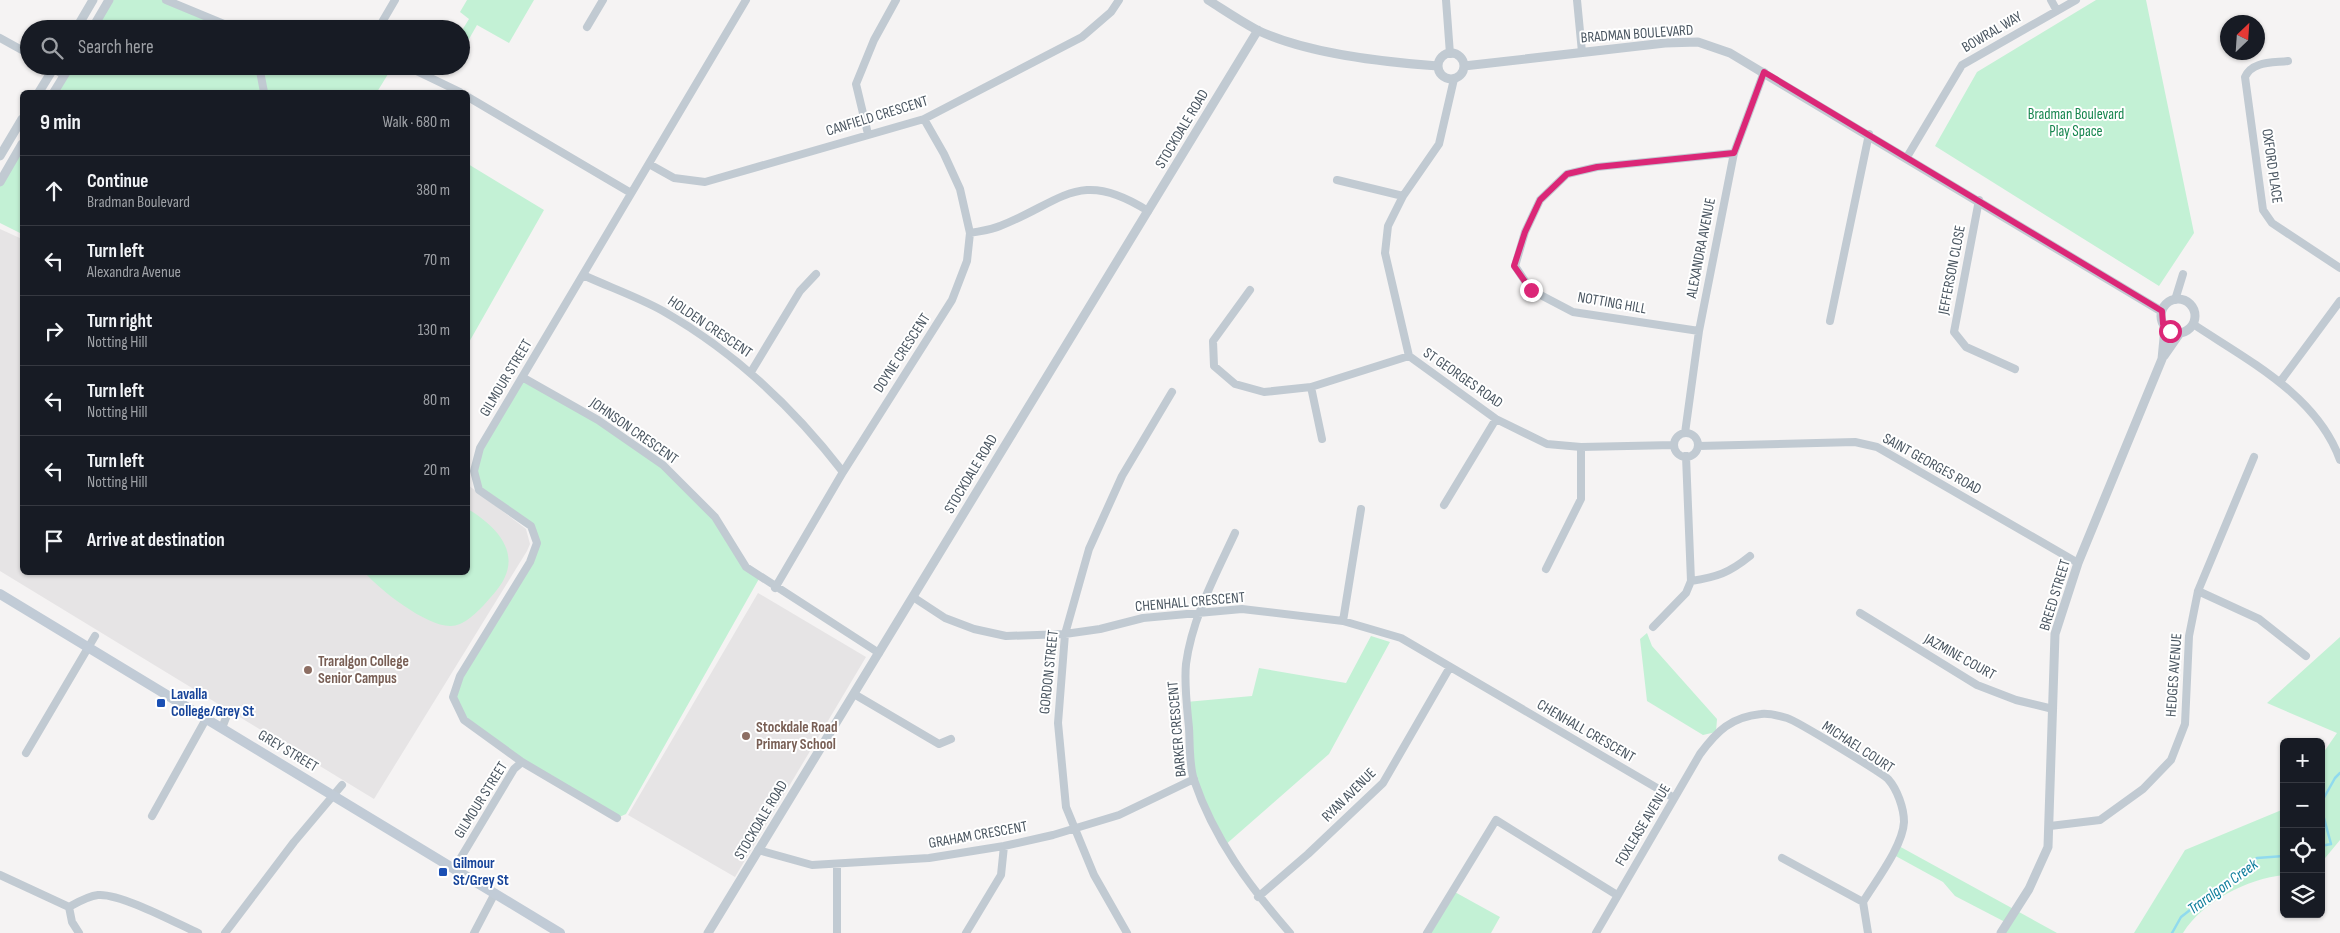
<!DOCTYPE html>
<meta charset="utf-8">
<style>
body{margin:0;font-family:"Sofia Sans Condensed",sans-serif;background:#242831;color:#f1f3f6}
.controls{position:absolute;right:15px;bottom:15px;display:grid;overflow:hidden;border-radius:8px;box-shadow:0 1px 4px #0004}
.controls button{width:45px;height:45px;display:grid;place-items:center;padding:0;border:0;border-bottom:1px solid #363941;background:#171b24;color:#f1f3f6;font:25px sans-serif}
.compass{position:absolute;left:2220px;top:15px;width:45px;height:45px;border-radius:50%;background:#171b24;box-shadow:0 1px 4px #0004;rotate:25deg}
.stop{position:absolute;width:15px;height:15px;margin:-11px;border:4px solid #db2777;border-radius:50%;background:#fff}
.stop.end{background:#db2777;border-color:#fff;box-shadow:0 1px 5px #0008}
.list{margin:0;padding:0;list-style:none}
h2{display:flex;justify-content:space-between;align-items:center;height:65px;margin:0;padding:0 20px;font-size:21px}
h2 small{font-size:16px;font-weight:400;color:#9ea1a6}
.list li{display:grid;grid-template-columns:32px 1fr auto;gap:15px;align-items:center;box-sizing:border-box;height:70px;padding:0 20px;border-top:1px solid #363941}
.list b{display:block;font-size:19px;white-space:nowrap}
.list p{margin:0;font-size:16px;white-space:nowrap;color:#9ea1a6}
.list em{font-size:16px;font-style:normal;color:#9ea1a6}
.icon{flex:none;width:28px;height:28px;fill:none;stroke:currentColor;stroke-width:2;stroke-linecap:round;stroke-linejoin:round}
.map{position:relative;flex:none;width:2340px;height:933px;overflow:hidden}
.search{position:absolute;background:#171b24;box-shadow:0 1px 4px #0004;left:20px;top:20px;width:450px;height:55px;display:flex;align-items:center;gap:12px;box-sizing:border-box;padding:0 18px;border-radius:28px;color:#9ea1a6;font-size:19px}
.panel{position:absolute;background:#171b24;box-shadow:0 1px 4px #0004;left:20px;top:90px;width:450px;height:485px;border-radius:8px}
.map>svg:first-child{display:block}
.education{fill:#e6e4e5}
.green{fill:#c3f1d5}
.lines{fill:none;stroke-linecap:round;stroke-linejoin:round}
.stream{stroke:#90daee;stroke-width:2.5}
.minor{stroke:#c1cad2;stroke-width:8}
.tertiary{stroke:#c1cad2;stroke-width:9}
.secondary{stroke:#c1cbd6;stroke-width:10}
.route{stroke:#db2777;stroke-width:6}
.education-dot{fill:#8d6e63;stroke:#fff;stroke-width:2}
.transit-dot{fill:#1a4fb4;stroke:#fff;stroke-width:2}
.labels{text-anchor:middle;dominant-baseline:central;stroke-width:4;stroke-linejoin:round;paint-order:stroke}
.street-label{font-size:15px;fill:#4a5661;stroke:#fff}
.park-label{font-size:15px;fill:#17864f;stroke:#fff}
.education-label{font-size:15px;font-weight:bold;fill:#785e54;stroke:#fff;text-anchor:start}
.transit-label{font-size:15px;font-weight:bold;fill:#164399;stroke:#fff;text-anchor:start}
.water-label{font-size:16px;font-style:italic;fill:#0c7c9b;stroke:#fff}
</style>
<div class="map">
<svg width="2340" height="933" viewBox="0 0 2340 933">
<rect width="100%" height="100%" fill="#f5f3f3"/>
<!-- education -->
<path class="education" d="M0,229L22,239V572H468V485L526,529L530,544L527,551L374,799L0,571Z
M758,593L866,657L735,877L628,815Z"/>
<!-- green -->
<path class="green" d="M109,0H166L236,29H92Z
M467,0H534L509,43L477,25L461,53V32L469,19L460,12Z
M2096,0H2146L2194,233L2159,286L1935,146L1977,72Z
M70,66H393L377,92H54Z
M22,147V234L0,223V185Z
M468,164L544,210L468,344Z
M522,377L598,420L663,465L715,517L746,567L760,577L626,814L617,818L530,766L464,720L453,697L460,676L530,562C532,557 536,550 536,544C539,509 469,506 474,469C479,439 506,404 522,377Z
M468,509C491,523 520,548 504,579C499,589 490,598 483,606C475,614 463,626 451,626C427,627 380,590 365,573L468,572Z
M1647,633L1652,646L1717,719L1716,732L1703,735L1647,701L1640,639Z
M1371,636L1390,642L1329,754L1224,846L1194,779L1186,702L1252,696L1259,668L1346,683Z
M2340,637V840L2321,863V756L2337,733L2267,703Z
M2284,809V875C2247,879 2203,901 2183,933H2134L2185,850Z
M1897,845L2057,933H2005L2007,923L1955,896L1943,882L1892,854Z
M1453,891L1500,917L1491,933H1427Z"/>
<g class="lines">
<!-- stream -->
<path class="stream" d="M2321,803L2335,778L2340,773
M2321,807L2331,844L2321,846
M2172,933L2181,917L2257,858L2284,856"/>
<!-- minor -->
<path class="minor" d="M166,0L236,29
M1446,0L1450,54
M1577,0L1582,52
M2051,0L2057,11
M587,27L603,0
M378,29L395,0
M0,38L29,54
M2288,61C2272,63 2252,61 2245,77L2263,210L2272,223L2340,268
M49,66L64,75
M259,66L264,92
M406,66L460,92
M1454,79L1439,144L1403,196L1388,226L1385,253L1409,356L1496,419L1547,444L1581,447L1674,445
M468,97L631,193
M868,134L856,84L874,40L896,0
M1907,157L1962,65L2076,0
M649,164L674,178L705,182L924,119L1082,37L1111,12L1119,0
M1337,180L1403,196
M1979,200L1954,332L1966,347L2015,369
M970,233C980,231 991,230 1000,226C1062,202 1079,167 1148,211
M583,275C609,287 638,297 663,311C735,352 792,406 843,472
M1250,290L1213,341L1214,366L1235,384L1264,392L1311,387L1409,356
M2175,300L2183,274
M1830,321L1869,134
M2193,324C2247,360 2317,395 2340,460
M1699,331L1573,312L1531,290L1515,266L1525,232L1540,200L1567,174L1597,167L1734,153
M751,372L800,291L816,274
M522,377L598,420L663,465L715,517L746,567L879,653
M2280,382L2340,301
M1311,387L1322,439
M1685,433L1699,331L1734,153L1764,72
M1674 445a12 12 0 1 1 24 0a12 12 0 1 1-24 0Z
M1698,446L1855,442L1877,447L2078,563
M1444,505L1496,419
M1235,533C1216,574 1192,618 1186,664C1184,684 1187,707 1189,728C1190,744 1189,765 1194,780C1214,839 1250,887 1290,933
M1546,569L1581,499V447
M1691,581C1717,577 1729,573 1750,556
M775,588L843,472L952,300L967,261L970,233L960,189L944,154L924,119
M2198,591L2259,619L2306,656
M913,597L945,618L974,629L1006,636L1065,634L1100,629L1143,618L1242,609L1343,621L1401,638L1674,798
M1860,613L1977,685L2016,700L2053,709
M1343,621L1361,509
M1653,627L1686,593L1691,581L1686,456
M854,694L939,744L951,739
M222,728L227,715
M26,753L95,636
M522,762L617,818
M152,816L206,719
M2050,826L2100,820L2143,789L2171,760L2185,724L2189,636L2198,591L2254,457
M758,850L812,865L929,858L1004,846L1053,835L1119,815L1194,779
M1782,858L1863,902
M454,869L514,769L522,762L464,720L453,697L460,676L530,562L537,543L531,526L479,490L474,471L480,448L746,0
M0,875L69,907
M1258,897L1308,854L1383,783L1450,667
M69,907C78,902 88,896 98,895C120,893 176,923 198,933
M69,907L72,922L79,933
M225,933L294,842L342,785
M474,933L495,893
M837,933V864
M966,933L1001,875L1004,846
M1127,933L1094,875L1066,807L1058,723L1065,634L1089,549L1122,476L1172,392
M1427,933L1496,820L1617,895
M1596,933L1700,754C1717,731 1731,717 1761,714C1769,713 1780,716 1787,718C1797,721 1882,773 1888,779C1897,789 1904,808 1904,822C1903,846 1875,882 1863,902L1868,933"/>
<!-- tertiary -->
<path class="tertiary" d="M1208,0C1224,10 1240,21 1257,30C1307,54 1383,62 1438,66
M76,29L93,0
M92,29L109,0
M1438 66a13 13 0 1 1 26 0a13 13 0 1 1-26 0Z
M1464,66L1665,43L1698,42L1730,53L2161,311
M39,92L55,66
M54,92L70,66
M0,156L22,119
M0,182L22,144
M2161 316a17 17 0 1 1 34 0a17 17 0 1 1-34 0Z
M2164,356L2180,333
M708,933L1258,30
M2001,933L2029,889L2048,847L2055,634L2078,563L2162,359L2165,328"/>
<!-- secondary -->
<path class="secondary" d="M0,594L560,933"/>
</g>
<g class="lines">
<!-- route -->
<path class="route" d="M1531,290L1514,266L1525,232L1540,200L1567,174L1597,167L1734,153L1764,72L2162,311L2163,324L2170,331"/>
</g>
<!-- markers -->
<g class="education-dot">
<circle cx="308" cy="670" r="5"/>
<circle cx="746" cy="736" r="5"/>
</g>
<g class="transit-dot">
<rect x="156" y="698" width="10" height="10" rx="2.5"/>
<rect x="438" y="867" width="10" height="10" rx="2.5"/>
</g>
<g class="labels">
<!-- street labels -->
<g class="street-label">
<text transform="translate(1992 32) rotate(-30)">BOWRAL WAY</text>
<text transform="translate(1637 34) rotate(-4)">BRADMAN BOULEVARD</text>
<text transform="translate(877 116) rotate(-17)">CANFIELD CRESCENT</text>
<text transform="translate(1182 129) rotate(-59)">STOCKDALE ROAD</text>
<text transform="translate(2272 166) rotate(82)">OXFORD PLACE</text>
<text transform="translate(1701 248) rotate(-79)">ALEXANDRA AVENUE</text>
<text transform="translate(1952 270) rotate(-79)">JEFFERSON CLOSE</text>
<text transform="translate(1612 303) rotate(10)">NOTTING HILL</text>
<text transform="translate(710 327) rotate(34)">HOLDEN CRESCENT</text>
<text transform="translate(902 353) rotate(-57)">DOYNE CRESCENT</text>
<text transform="translate(506 378) rotate(-59)">GILMOUR STREET</text>
<text transform="translate(1463 378) rotate(35)">ST GEORGES ROAD</text>
<text transform="translate(634 431) rotate(35)">JOHNSON CRESCENT</text>
<text transform="translate(1932 464) rotate(29)">SAINT GEORGES ROAD</text>
<text transform="translate(971 474) rotate(-59)">STOCKDALE ROAD</text>
<text transform="translate(2055 595) rotate(-73)">BREED STREET</text>
<text transform="translate(1190 602) rotate(-5)">CHENHALL CRESCENT</text>
<text transform="translate(1960 657) rotate(29)">JAZMINE COURT</text>
<text transform="translate(1049 672) rotate(-84)">GORDON STREET</text>
<text transform="translate(2174 675) rotate(-86)">HEDGES AVENUE</text>
<text transform="translate(1177 729) rotate(-95)">BARKER CRESCENT</text>
<text transform="translate(1586 731) rotate(30)">CHENHALL CRESCENT</text>
<text transform="translate(1858 747) rotate(33)">MICHAEL COURT</text>
<text transform="translate(288 751) rotate(31)">GREY STREET</text>
<text transform="translate(1349 795) rotate(-45)">RYAN AVENUE</text>
<text transform="translate(481 800) rotate(-58)">GILMOUR STREET</text>
<text transform="translate(761 820) rotate(-59)">STOCKDALE ROAD</text>
<text transform="translate(1643 825) rotate(-59)">FOXLEASE AVENUE</text>
<text transform="translate(978 835) rotate(-10)">GRAHAM CRESCENT</text>
</g>
<!-- park labels -->
<g class="park-label">
<text x="2076" y="114">Bradman Boulevard<tspan x="2076" dy="17">Play Space</tspan></text>
</g>
<!-- education labels -->
<g class="education-label">
<text x="318" y="661">Traralgon College<tspan x="318" dy="17">Senior Campus</tspan></text>
<text x="756" y="727">Stockdale Road<tspan x="756" dy="17">Primary School</tspan></text>
</g>
<!-- transit labels -->
<g class="transit-label">
<text x="171" y="694">Lavalla<tspan x="171" dy="17">College/Grey St</tspan></text>
<text x="453" y="863">Gilmour<tspan x="453" dy="17">St/Grey St</tspan></text>
</g>
<!-- water labels -->
<g class="water-label">
<text transform="translate(2223 887) rotate(-36)">Traralgon Creek</text>
</g>
</g>
</svg>
<div class="controls">
<button>+</button>
<button>−</button>
<button><svg class="icon" aria-label="locate" viewBox="0 0 24 24"><circle cx="12" cy="12" r="6"/><path d="M12 2v4M12 18v4M2 12h4M18 12h4"/></svg></button>
<button><svg class="icon" aria-label="layers" viewBox="0 0 24 24"><path d="M12 4l9 5-9 5-9-5zM3 14l9 5 9-5"/></svg></button>
</div>
<svg class="compass" viewBox="-18 -18 36 36"><path d="M0-13l5 13h-10z" fill="#e53935"/><path d="M0 13l5-13h-10z" fill="#9ea1a6"/></svg>
<div class="stop" style="left:2170px;top:331px"></div>
<div class="stop end" style="left:1531px;top:290px"></div>
<div class="search"><svg class="icon" aria-label="search" viewBox="0 0 24 24"><circle cx="10" cy="10" r="6"/><path d="M15 15l6 6"/></svg>Search here</div>
<section class="panel">
<h2>9 min<small>Walk · 680 m</small></h2>
<ul class="list">
<li><svg class="icon" aria-label="ahead" viewBox="0 0 24 24"><path d="M12 20V5M6 11l6-6 6 6"/></svg><div><b>Continue</b><p>Bradman Boulevard</p></div><em>380 m</em></li>
<li><svg class="icon" aria-label="left" viewBox="0 0 24 24"><path d="M17 20v-9H6M10 6l-5 5 5 5"/></svg><div><b>Turn left</b><p>Alexandra Avenue</p></div><em>70 m</em></li>
<li><svg class="icon" aria-label="right" viewBox="0 0 24 24"><path d="M7 20v-9h11M14 6l5 5-5 5"/></svg><div><b>Turn right</b><p>Notting Hill</p></div><em>130 m</em></li>
<li><svg class="icon" aria-label="left" viewBox="0 0 24 24"><path d="M17 20v-9H6M10 6l-5 5 5 5"/></svg><div><b>Turn left</b><p>Notting Hill</p></div><em>80 m</em></li>
<li><svg class="icon" aria-label="left" viewBox="0 0 24 24"><path d="M17 20v-9H6M10 6l-5 5 5 5"/></svg><div><b>Turn left</b><p>Notting Hill</p></div><em>20 m</em></li>
<li><svg class="icon" aria-label="arrive" viewBox="0 0 24 24"><path d="M6 21V4h12l-3 4 3 4H6"/></svg><div><b>Arrive at destination</b></div></li>
</ul>
</section>
</div>
